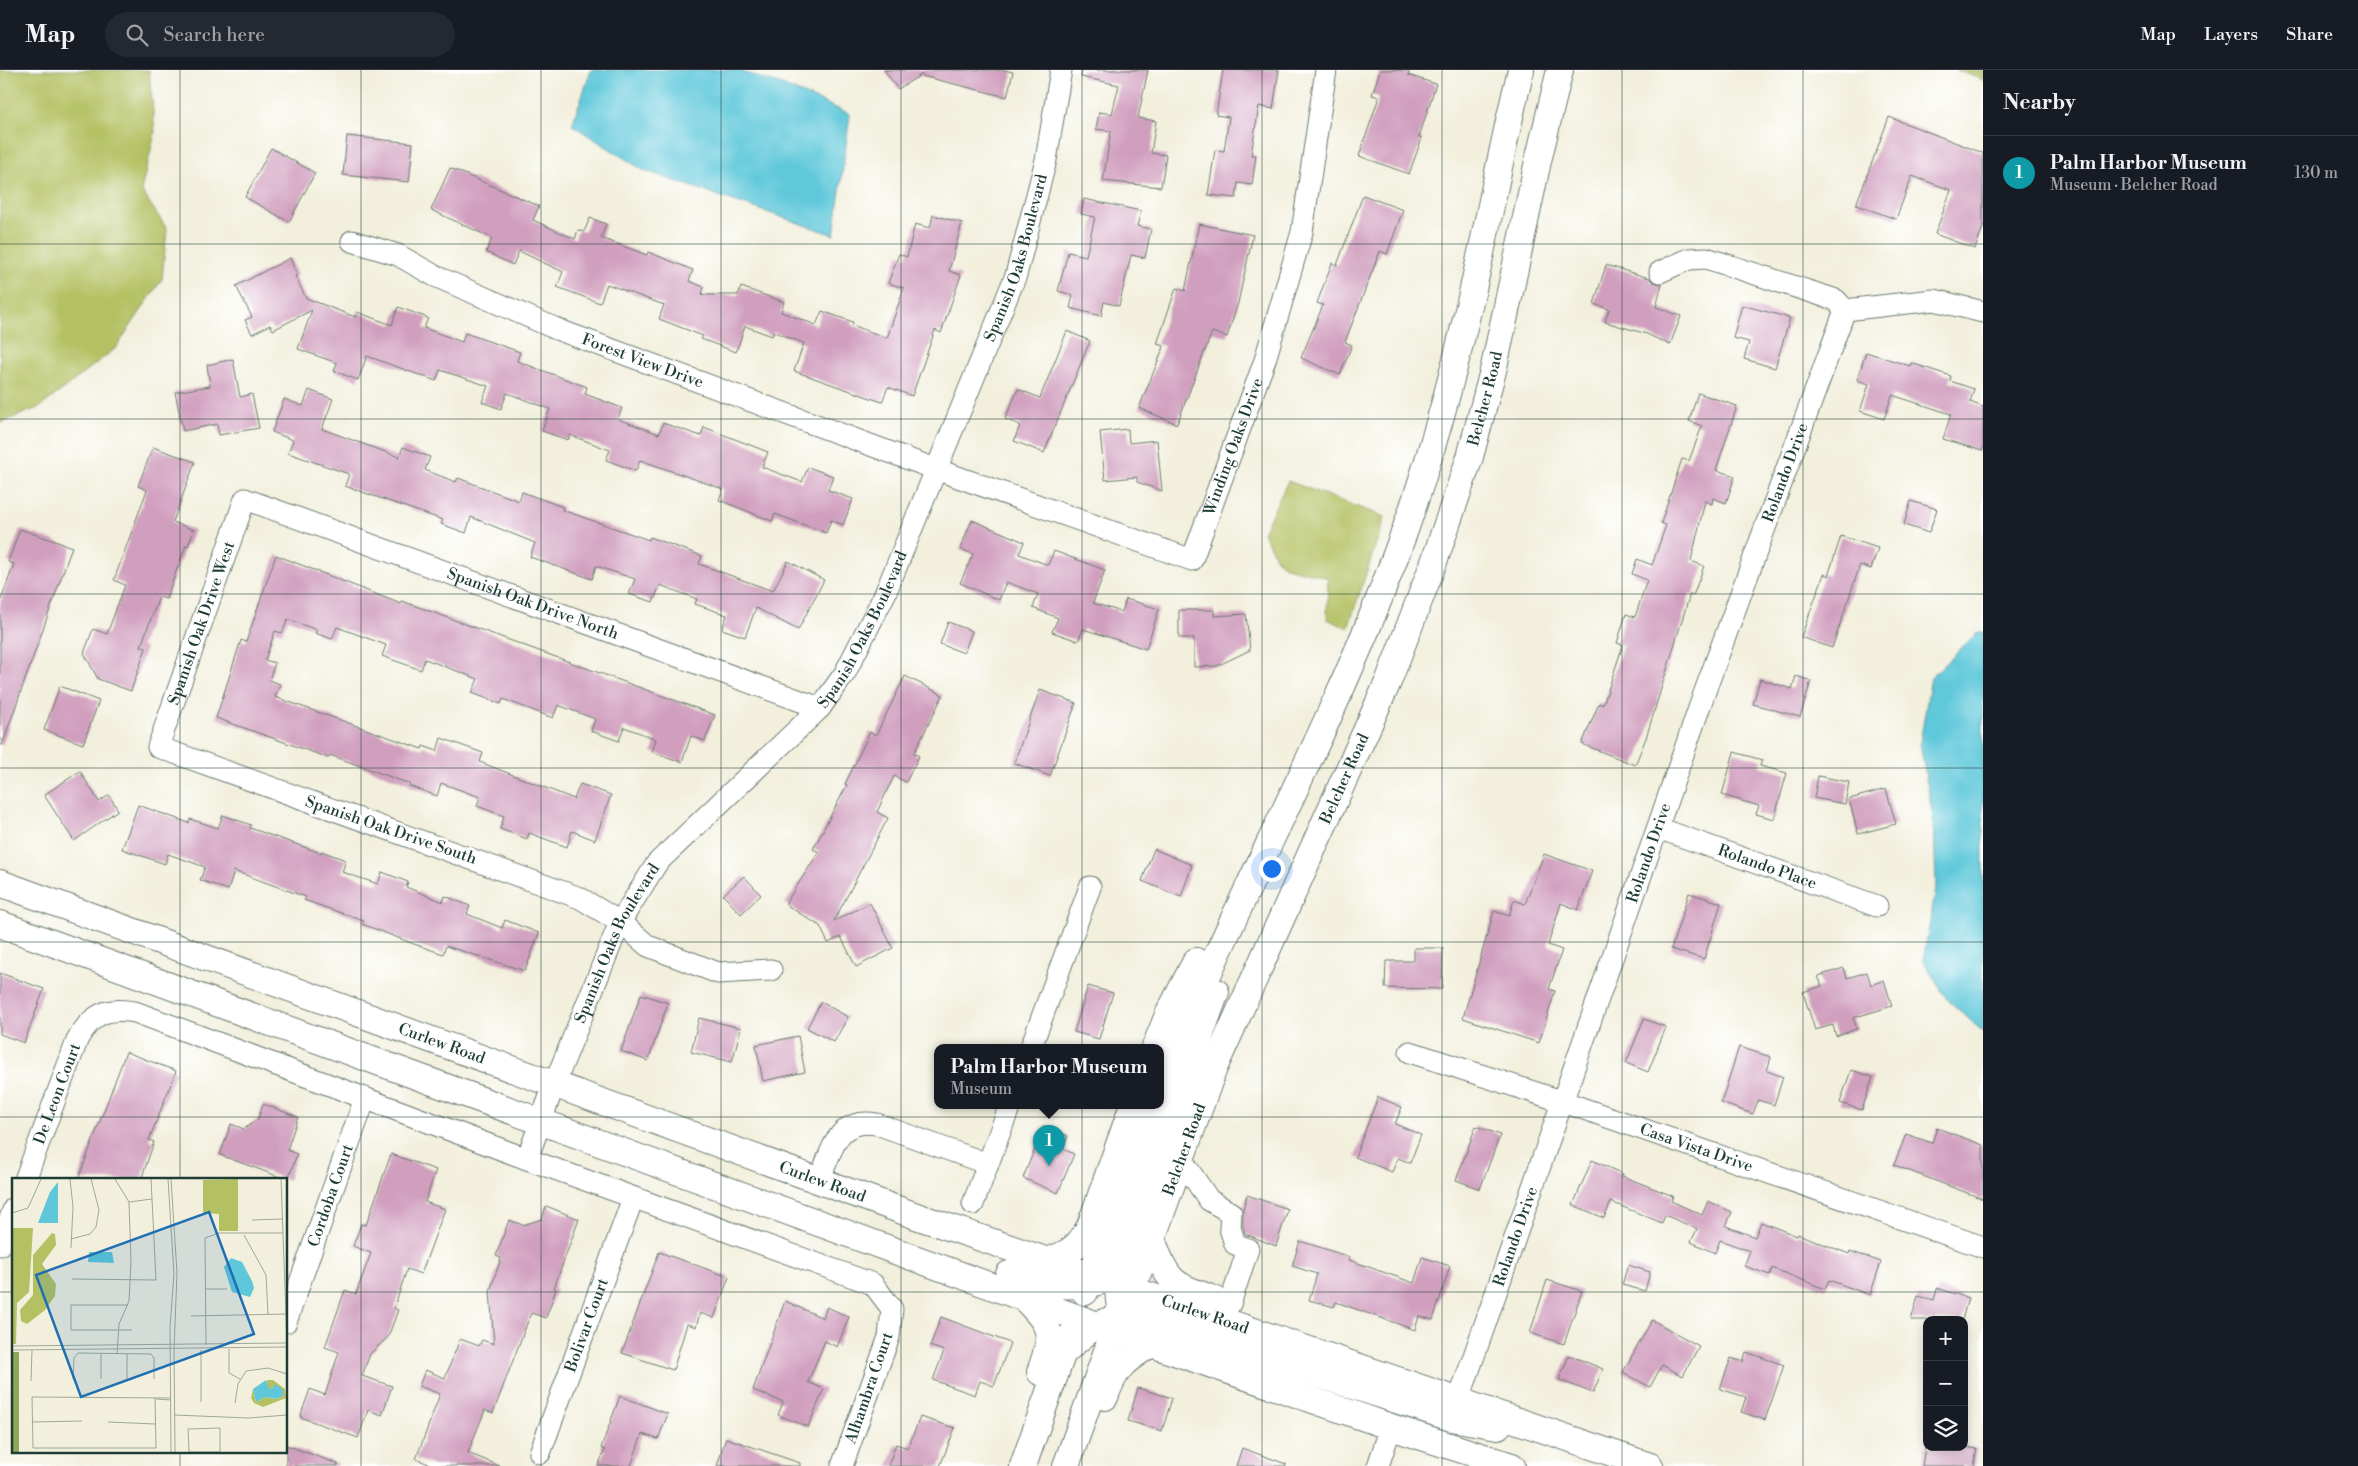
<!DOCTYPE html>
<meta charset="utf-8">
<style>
body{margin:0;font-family:"Libre Bodoni",serif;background:#242831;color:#f1f3f6}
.controls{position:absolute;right:15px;bottom:15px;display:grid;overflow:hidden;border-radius:10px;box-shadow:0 2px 12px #0003}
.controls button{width:45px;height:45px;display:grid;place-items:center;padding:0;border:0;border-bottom:1px solid #363941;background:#171b24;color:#f1f3f6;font:25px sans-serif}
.you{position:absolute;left:1271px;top:798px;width:18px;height:18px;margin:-12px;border:4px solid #fff;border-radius:50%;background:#1a73e8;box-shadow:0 0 0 8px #1a73e833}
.badge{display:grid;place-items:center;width:32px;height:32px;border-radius:50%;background:#1f6fb2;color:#fff;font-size:16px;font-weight:700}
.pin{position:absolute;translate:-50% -41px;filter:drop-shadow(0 1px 2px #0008)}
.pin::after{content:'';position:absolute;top:26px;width:18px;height:15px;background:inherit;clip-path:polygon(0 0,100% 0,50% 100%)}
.popup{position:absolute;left:934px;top:974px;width:230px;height:65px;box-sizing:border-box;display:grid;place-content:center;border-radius:10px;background:#171b24;filter:drop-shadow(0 1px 4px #0005);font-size:16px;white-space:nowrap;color:#9ea1a6}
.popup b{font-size:19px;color:#f1f3f6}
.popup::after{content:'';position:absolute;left:50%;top:100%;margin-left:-10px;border:10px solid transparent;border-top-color:#171b24}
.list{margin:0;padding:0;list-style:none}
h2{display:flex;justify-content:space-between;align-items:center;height:65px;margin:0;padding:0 20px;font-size:21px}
h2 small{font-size:16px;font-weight:400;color:#9ea1a6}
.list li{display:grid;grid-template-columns:32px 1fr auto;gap:15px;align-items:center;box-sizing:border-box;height:75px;padding:0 20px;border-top:1px solid #363941}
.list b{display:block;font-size:19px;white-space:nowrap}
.list p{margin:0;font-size:16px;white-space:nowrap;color:#9ea1a6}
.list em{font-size:16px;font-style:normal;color:#9ea1a6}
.icon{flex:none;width:28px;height:28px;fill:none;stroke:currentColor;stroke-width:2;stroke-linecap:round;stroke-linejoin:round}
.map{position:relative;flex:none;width:1983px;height:1396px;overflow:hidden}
header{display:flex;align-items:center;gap:30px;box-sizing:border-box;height:70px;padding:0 25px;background:#171b24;border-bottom:1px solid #363941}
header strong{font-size:24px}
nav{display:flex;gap:28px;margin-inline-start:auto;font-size:18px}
.search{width:350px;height:45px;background:#242831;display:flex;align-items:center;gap:12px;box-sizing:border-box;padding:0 18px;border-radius:28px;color:#9ea1a6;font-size:19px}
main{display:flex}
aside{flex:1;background:#171b24}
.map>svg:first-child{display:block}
.green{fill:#b4c163;stroke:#6a7f4c}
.water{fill:#5ec8da;stroke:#3e8287}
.building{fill:#d09fbe}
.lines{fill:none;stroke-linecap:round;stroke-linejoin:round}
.minor-casing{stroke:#697b6f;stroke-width:23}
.major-casing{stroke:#697b6f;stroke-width:28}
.minor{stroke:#fff;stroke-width:21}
.major{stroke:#fff;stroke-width:26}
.grid{fill:none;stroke:#1f3d34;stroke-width:1;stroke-opacity:0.55}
.labels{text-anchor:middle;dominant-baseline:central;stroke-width:5;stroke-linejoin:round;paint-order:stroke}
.street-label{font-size:16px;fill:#1f3d34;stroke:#fff}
.inset-road{fill:none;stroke:#9ea899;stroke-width:1}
.view{fill:#1f6fb2;fill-opacity:0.15;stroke:#1f6fb2;stroke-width:2.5}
.inset-edge{fill:none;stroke:#1f3d34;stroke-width:2.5}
</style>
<header>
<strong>Map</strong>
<div class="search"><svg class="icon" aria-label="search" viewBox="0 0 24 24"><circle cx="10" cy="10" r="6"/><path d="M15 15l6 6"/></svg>Search here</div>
<nav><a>Map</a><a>Layers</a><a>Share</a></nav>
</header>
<main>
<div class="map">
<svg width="1983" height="1396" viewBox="0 0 1983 1396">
<rect width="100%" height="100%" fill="#fff"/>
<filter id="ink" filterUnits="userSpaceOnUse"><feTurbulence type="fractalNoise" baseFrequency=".02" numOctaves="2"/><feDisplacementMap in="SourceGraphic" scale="10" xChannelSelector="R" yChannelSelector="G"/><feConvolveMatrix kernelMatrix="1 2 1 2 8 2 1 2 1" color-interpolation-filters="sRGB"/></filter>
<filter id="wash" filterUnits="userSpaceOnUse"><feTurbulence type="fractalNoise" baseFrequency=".0096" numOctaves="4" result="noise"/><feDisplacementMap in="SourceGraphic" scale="20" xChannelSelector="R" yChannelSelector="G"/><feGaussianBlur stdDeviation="1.12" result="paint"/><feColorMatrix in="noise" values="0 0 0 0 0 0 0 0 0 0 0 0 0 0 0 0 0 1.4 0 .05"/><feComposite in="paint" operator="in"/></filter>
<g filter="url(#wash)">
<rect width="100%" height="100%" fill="#f2efdc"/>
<!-- green -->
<path class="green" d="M0,0H149L155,63L141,120L167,159L162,209L116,278L40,337L0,353Z
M1956,0H1983V10Z
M1288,411L1385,447L1348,558L1327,549L1328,508L1286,497L1276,489L1263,462Z"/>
<!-- water -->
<path class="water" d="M591,0H736L782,15L850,44L834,165L643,100L572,55Z
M1983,562V962L1946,928L1923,890L1936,819L1934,754L1920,673L1931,607L1976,564Z"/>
<g id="blocks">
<!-- building -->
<path class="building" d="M884,0H1004L1013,2L1007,27L922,6V4L898,19Z
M1082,0H1148L1138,48L1156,51L1151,83L1166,85L1161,117L1103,111L1111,61L1096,59L1099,42L1112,44L1119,15L1081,7Z
M1223,0H1279L1273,39L1259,36L1251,85H1256L1252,115L1238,113L1236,128L1208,125L1215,80L1224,81L1229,47L1216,45Z
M1380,0H1410L1408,5L1436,14L1419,67L1422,68L1409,104L1359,86L1379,27L1372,25Z
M1889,47L1983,83V157L1975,179L1935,164L1951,120L1912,106L1896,149L1856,135Z
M347,66L413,73L409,112L343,105Z
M271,78L315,103L289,152L245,127Z
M450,98L539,136L533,150L575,169L578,160L584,162L590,148L606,154L601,168L647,185L648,182L693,200L689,211L704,217L702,225H738L741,217L784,232L781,242L816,255L822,241L853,252L852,255L887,268L904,218L888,213L899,184L907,187L915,154L930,158L933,145L962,153L949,201L961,205L941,263L935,260L912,326L888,317L882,332L794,301L804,273L774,262L772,266L745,256L736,282L701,269L703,266L659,249L664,235L607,214L600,233L557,217L563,202L519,181L513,195L486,182L492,168L431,140Z
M1363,125L1403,140L1387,184L1380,181L1345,272L1352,275L1340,305L1301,288L1323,235L1317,233L1332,193L1337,195Z
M1084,129L1141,141L1137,156L1151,159L1145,188L1131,185L1119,236L1104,232L1101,246L1070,238L1073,225L1058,221L1068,182L1086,186L1095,147L1081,144Z
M1199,154L1253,165L1238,233L1227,267L1212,262L1177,354L1139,338L1164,276L1157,274L1176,218L1185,221Z
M290,188L297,205L295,206L306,228L355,247L357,242L392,255L398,237L428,248L424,258L462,272L465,263L520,282L517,291L587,317L585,324L622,338L618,349L659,364L663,353L701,366L704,357L768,382L762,397L802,412L808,397L833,406L828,420L853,429L843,455L831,450L826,463L775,444L772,451L719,430L723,419L640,390L636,401L606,390L610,380L570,365L568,370L542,361L550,339L507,323L501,339L482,332L488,316L440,300L436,311L367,286L358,310L334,301L337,293L298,279L312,240L273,260L270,255L252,264L245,250L252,247L236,216Z
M1606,195L1649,208L1653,212L1662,214L1656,237L1681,246L1670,275L1647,264L1605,252L1609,239L1594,234Z
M1742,235L1790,248L1775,298L1744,289L1749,272L1733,268Z
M1067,261L1090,271L1044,383L1014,371L1020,355L1005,349L1018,319L1040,328Z
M1866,282L1910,296L1911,293L1951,306L1950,311L1974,319L1970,332L1983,337V381L1943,369L1951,344L1892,325L1884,349L1860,341L1869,314L1857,310Z
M233,289L240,327L252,324L259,358L219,365L217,354L183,361L175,322L210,316L207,295Z
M309,320L333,329L322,359L399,387L403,377L430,387L425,400L456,412L458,408L519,431L522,422L563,437L562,440L649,470L650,467L702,486L699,494L773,521L788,491L824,510L798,560L756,538L745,567L722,559L727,545L695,534L697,529L660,515L653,532L629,524L635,509L596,496L592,509L530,487L535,473L471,447L466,463L441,454L443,450L345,416L349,404L288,383L293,370L272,362L284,329L303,336Z
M1698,323L1737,336L1716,400L1735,406L1726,433L1713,428L1712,434L1705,431L1691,491L1704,496L1693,526L1690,524L1646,668L1635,695L1582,674L1599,633L1603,635L1623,575L1617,573L1626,544L1635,547L1647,510L1632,504L1637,489L1652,495L1666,455L1661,453L1682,389L1689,391L1702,356L1689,351Z
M1128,359L1129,373L1157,370L1162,421L1137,412V407L1105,410L1100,362Z
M153,377L195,392L173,452L194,460L188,476L186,475L166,529L159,527L141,576L146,578L131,621L98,609L84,583L93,559L107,564L125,515L114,510L147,420L138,416Z
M1911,431L1937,439L1929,463L1904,455Z
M972,450L1024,472L1019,484L1048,495L1054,481L1105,500L1093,533L1122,542L1126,529L1159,539L1146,579L1083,559L1078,571L1052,562L1058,548L1033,538L1038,524L1006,512L999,530L960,513L973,484L960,479Z
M20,459L72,477L2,675H0V533L14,494L8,492Z
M1841,466L1878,478L1871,499L1860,495L1832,578L1801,567L1824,504L1828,506Z
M276,485L401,534L402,531L715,645L705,671L691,666L682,692L652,682L656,669L624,657L619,671L591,661L595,649L558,635L553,648L503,629L501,634L472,623L478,609L425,589L421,600L382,586L386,575L337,557L332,569L315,563L317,560L288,549L282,563L275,561L265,590L275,593L269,610L280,614L275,627L422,679L423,676L437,681L441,668L483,683L480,692L574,729L580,714L611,725L595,770L572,761L567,777L529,763L527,769L500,759L504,746L477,736L480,727L441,713L437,726L409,716L410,714L330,685L329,688L216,648L241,570L246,572Z
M1179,540H1214V546L1246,544L1250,580L1217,596L1194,597V568H1179Z
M948,552L972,561L964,583L940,574Z
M905,606L943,625L914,683L919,686L906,712L894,706L877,742L888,748L834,851L870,833L893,878L856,897L841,867L828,873L820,856L785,834L819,782L813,779L847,715L845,714L870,662L876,665Z
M1796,606L1811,611L1800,647L1753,634L1760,609L1792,619Z
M60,616L99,631L83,674L44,660Z
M1040,620L1076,633L1050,706L1014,693Z
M1734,682L1762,690L1760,696L1787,703L1774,749L1756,744L1759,736L1722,725Z
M80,701L99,732L109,725L118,740L74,771L44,725Z
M1818,706L1849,712L1845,734L1814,728Z
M1886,719L1896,754L1858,764L1849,729Z
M138,735L189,753L190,749L218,758L223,745L251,755L250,758L321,783V781L346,790L342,802L378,814L382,802L408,812L406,817L443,832L445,826L470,836L467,844L502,858L505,850L539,863L525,901L446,876L443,884L414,874L362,854L364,851L304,830L306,827L234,801L228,820L200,810L205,797L168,784L165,794L122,779Z
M1154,779L1192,795L1181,827L1142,811Z
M1544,784L1592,801L1578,840L1561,833L1548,875L1562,880L1549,919L1555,921L1539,973L1463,948L1494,841L1509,846L1514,830L1525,834Z
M744,806L761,825L741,844L723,825Z
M1689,823L1721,833L1704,889L1671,879Z
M1414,878H1443L1442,919L1385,918L1386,891H1414Z
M1844,898L1847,908L1867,902L1871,915L1884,910L1892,936L1853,948L1857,959L1836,966L1833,955L1815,960L1803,922L1822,916L1818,906Z
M0,903L44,919L24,973L0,964Z
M1088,916L1113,923L1099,969L1074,962Z
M641,924L668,933L648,991L621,981Z
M821,932L848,947L834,972L807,958Z
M699,948L741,958L732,992L691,982Z
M1644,949L1666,957L1648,1002L1626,993Z
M798,966L805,1002L763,1011L756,975Z
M1739,977L1771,987L1767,1001L1783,1007L1774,1035L1758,1030L1753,1044L1721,1033Z
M126,982L176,1001L149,1070L154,1072L141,1110H78Z
M1851,1000L1873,1007L1862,1040L1840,1033Z
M1378,1027L1402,1037L1395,1054L1421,1065L1410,1093L1398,1088L1392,1102L1355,1087Z
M263,1034L298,1047L287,1080L297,1084L288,1110L220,1085L231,1054L244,1059L258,1049Z
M1044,1056L1068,1066L1063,1079L1074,1084L1058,1123L1023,1108Z
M1476,1056L1500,1065L1480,1119L1456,1110Z
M1937,1058L1983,1075V1129L1894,1095L1906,1064L1932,1073Z
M391,1084L436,1100L425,1132L445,1139L421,1204L407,1199L394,1238L398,1240L388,1267L370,1284L362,1306L392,1316L382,1345L368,1340L358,1368L300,1347L310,1319L325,1325L339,1282L325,1277L345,1220L356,1224L371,1183L353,1176L361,1154L366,1155Z
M1592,1090L1623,1104L1622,1106L1673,1126L1671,1131L1702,1145L1708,1131L1732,1142L1726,1156L1755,1167L1761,1152L1797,1166L1798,1164L1849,1184L1850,1181L1881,1192L1870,1225L1829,1210L1825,1219L1772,1198L1770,1205L1744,1196L1750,1181L1720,1170L1715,1183L1691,1172L1697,1159L1665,1145L1662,1153L1611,1132L1604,1148L1573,1135Z
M1247,1125L1288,1139L1276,1176L1245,1164L1243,1156V1139Z
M546,1136L579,1149L554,1218L556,1219L546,1248L531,1243L493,1343L485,1340L468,1383L500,1396H434L416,1389L440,1324L419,1316L425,1300L445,1308L460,1269L479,1276L482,1270L494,1274L490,1221L501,1188L496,1186L509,1150L523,1155L542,1149Z
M1300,1171L1350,1187L1349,1190L1414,1213L1422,1187L1450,1196L1433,1250L1419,1246L1415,1260L1336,1232L1334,1237L1309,1230L1317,1204L1292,1196Z
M659,1182L729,1207L714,1248L700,1243L696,1257L687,1254L673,1300L622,1283Z
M1628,1195L1650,1202L1645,1221L1622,1215Z
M1547,1210L1582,1221L1564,1274L1530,1263Z
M1937,1218L1968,1228L1962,1250H1911L1918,1226L1934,1230Z
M785,1231L823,1248L827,1237L849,1247L837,1277L825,1271L808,1312L824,1319L808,1357L778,1345L783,1332L753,1320Z
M941,1247L1010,1273L994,1316L980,1311L975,1325L933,1310L944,1281L930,1276Z
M1652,1250L1699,1276L1683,1306L1662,1295L1650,1317L1623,1302Z
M1746,1282L1784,1295L1765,1350L1741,1342L1746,1327L1720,1319L1731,1288L1743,1292Z
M1569,1285L1603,1299L1593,1323L1559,1310Z
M1138,1318L1172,1328L1162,1361L1128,1351Z
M620,1326L668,1344L658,1369L642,1364L631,1396H598L605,1380L601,1378Z
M920,1347L955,1358L940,1396H888L896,1374L908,1378Z
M726,1368L800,1393V1396H717Z
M286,1375L338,1394V1396H286Z
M1925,1377H1966L1977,1379L1974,1396H1922Z
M1242,1378L1286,1394V1396H1236Z"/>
</g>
</g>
<g filter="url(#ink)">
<use href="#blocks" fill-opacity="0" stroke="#697b6f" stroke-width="1"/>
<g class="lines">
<defs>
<g id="minor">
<path id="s1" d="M352,171L398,185L435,206L559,260L938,400L1192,490L1265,290L1302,162L1326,0"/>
<path d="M1660,202L1689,189L1706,188L1836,230L1845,240"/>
<path d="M1845,240L1934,230L1983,242"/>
<path id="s2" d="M1658,758L1877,836"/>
<path id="s3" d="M771,900L718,903L648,876L620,852L580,828L158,677L245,429L820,638"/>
<path d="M1031,977L1090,817"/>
<path id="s4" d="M1410,982L1564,1032L1983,1177"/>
<path id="s5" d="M527,1089L554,1015L620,852L657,793L820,638L845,603L885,524L1016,205L1046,90L1061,0"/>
<path d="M1181,1089L1209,1130L1231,1143L1230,1158L1235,1174L1248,1179L1230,1234"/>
<path id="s6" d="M25,1110L78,968C93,944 106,937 135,942L527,1089L873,1214L892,1239L889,1267L842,1396"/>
<path d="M819,1111C832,1081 836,1047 877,1054L988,1094"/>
<path d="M973,1134L1010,1035"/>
<path d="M0,1175L14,1138"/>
<path id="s7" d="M286,1252L365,1028"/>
<path id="s8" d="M1459,1329L1704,624L1845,240"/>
<path id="s9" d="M540,1383L633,1128"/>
<path d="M1378,1396L1391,1357"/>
</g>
<g id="major">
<path id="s10" d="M0,813L919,1147L1650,1396"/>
<path d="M0,854L1114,1261L1391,1357L1512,1396"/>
<path d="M1155,977L1168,945L1196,891"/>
<path d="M1160,1017C1231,838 1327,670 1394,490C1431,393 1457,293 1479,192C1493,128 1505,64 1521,0"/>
<path d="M1146,1175L1152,1169C1168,1212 1170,1214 1214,1229"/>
<path d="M1053,1198L1047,1191C1070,1183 1078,1178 1090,1156L1133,1035"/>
<path d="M1009,1204C1038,1215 1067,1219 1098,1212"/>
<path d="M1085,1222L1154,1035"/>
<path d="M1023,1227C1053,1258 1054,1262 1040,1302"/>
<path d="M1119,1231L1117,1203L1126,1170L1216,922"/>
<path d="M1063,1283C1090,1258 1103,1245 1142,1247L1451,1348L1498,1356"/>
<path d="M1105,1327C1116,1296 1124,1291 1151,1274L1140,1265"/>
<path d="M1023,1396L1068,1268"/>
<path id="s11" d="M1066,1396L1114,1261L1152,1169L1214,998L1388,612L1434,492L1470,387L1494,297L1538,91L1560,0"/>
</g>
</defs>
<!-- minor casing -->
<use href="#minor" class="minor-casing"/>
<!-- major casing -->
<use href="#major" class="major-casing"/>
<!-- minor -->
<use href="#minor" class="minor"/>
<!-- major -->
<use href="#major" class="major"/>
</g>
</g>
<!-- grid -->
<path class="grid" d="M180,0V1110M361,0V1396M541,0V1396M721,0V1396M901,0V1396M1082,0V1396M1262,0V1396M1442,0V1396M1622,0V1396M1803,0V1396M0,174H1983M0,349H1983M0,524H1983M0,698H1983M0,872H1983M0,1047H1983M0,1222H14M286,1222H1983M180,1382V1396"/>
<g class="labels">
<!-- street labels -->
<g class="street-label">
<text stroke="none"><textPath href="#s5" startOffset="1042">Spanish Oaks Boulevard</textPath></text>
<text stroke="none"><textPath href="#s1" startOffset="315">Forest View Drive</textPath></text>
<text stroke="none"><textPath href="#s11" startOffset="1148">Belcher Road</textPath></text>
<text stroke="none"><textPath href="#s1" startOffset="1020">Winding Oaks Drive</textPath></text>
<text stroke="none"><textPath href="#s8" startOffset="982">Rolando Drive</textPath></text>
<text stroke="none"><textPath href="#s3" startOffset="1229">Spanish Oak Drive North</textPath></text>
<text stroke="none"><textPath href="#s3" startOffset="791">Spanish Oak Drive West</textPath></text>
<text stroke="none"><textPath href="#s5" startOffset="639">Spanish Oaks Boulevard</textPath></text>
<text stroke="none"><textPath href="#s11" startOffset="742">Belcher Road</textPath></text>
<text transform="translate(391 760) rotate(19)">Spanish Oak Drive South</text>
<text stroke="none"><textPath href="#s8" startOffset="578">Rolando Drive</textPath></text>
<text stroke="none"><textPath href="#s2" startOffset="116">Rolando Place</textPath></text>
<text stroke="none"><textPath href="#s5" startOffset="234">Spanish Oaks Boulevard</textPath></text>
<text stroke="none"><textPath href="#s10" startOffset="470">Curlew Road</textPath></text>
<text stroke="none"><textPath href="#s6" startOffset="92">De Leon Court</textPath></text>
<text stroke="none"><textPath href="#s4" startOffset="302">Casa Vista Drive</textPath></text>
<text stroke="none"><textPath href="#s11" startOffset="338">Belcher Road</textPath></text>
<text stroke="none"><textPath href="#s10" startOffset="875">Curlew Road</textPath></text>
<text stroke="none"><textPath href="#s7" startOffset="134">Cordoba Court</textPath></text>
<text stroke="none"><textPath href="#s8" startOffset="172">Rolando Drive</textPath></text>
<text stroke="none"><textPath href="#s10" startOffset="1280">Curlew Road</textPath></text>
<text stroke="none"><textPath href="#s9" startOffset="136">Bolivar Court</textPath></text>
<text transform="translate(869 1318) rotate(-71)">Alhambra Court</text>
</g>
</g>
<!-- overview -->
<g transform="translate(12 1108)">
<rect width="275" height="275" fill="#f2efdc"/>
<path d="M226,1V53H207V36L191,35V2ZM0,50H21L17,114L5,125L4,166H0ZM40,55L43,56L44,67L30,86L44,106L43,118L33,132L15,146L9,143L8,132L21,117V77ZM255,202H261L273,211L274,220L251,229L242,225L239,220L241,211L244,224L252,219L264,221L271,218L264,207L260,211L255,209Z" fill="#b4c163"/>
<path d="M0,174H7V274H0Z" fill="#8fa759"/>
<path d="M46,4V45H26L38,14ZM77,74H100L102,85L76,84ZM219,80L230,84L240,103L242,110L238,119L220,114L212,89ZM254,202L256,209L260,211L263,206L271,212V218L264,221L253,219L244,224L241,211Z" fill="#5ec8da"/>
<path class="inset-road" d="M58,1L61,29L59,70M103,1L117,24L119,83L117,123L107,146L105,176M156,1L162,96L158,149L159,274M159,1L165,95L162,172L163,274M269,1L275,165M117,24L140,21M0,35L16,30L29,1M240,42L270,41M232,57L254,97L256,137M59,61L78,56L84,49L87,32L79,1M60,101L144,102L139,1M193,111H215M116,127H59V152H120M179,138L275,136M194,167L193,60L207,55H271M0,168L275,165M217,171V195L228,201M0,172L275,169M189,172V224M89,176V201M61,201L62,180L66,175L139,176L142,180V201M115,201V176M19,203L20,172M143,220L144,270H21L20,219L159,220M144,221L159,222M223,225L226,206L234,193L256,190L275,196M162,237L237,240L275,237M20,244L70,243M96,244L143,246M177,274L176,251L208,250V274M177,274H208"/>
<path class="view" d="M197,34L242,156L69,219L24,97Z"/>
<rect width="275" height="275" class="inset-edge"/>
</g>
</svg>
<div class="controls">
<button>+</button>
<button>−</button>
<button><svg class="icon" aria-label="layers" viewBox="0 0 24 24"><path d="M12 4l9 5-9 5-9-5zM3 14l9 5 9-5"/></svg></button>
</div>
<div class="you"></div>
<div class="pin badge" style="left:1049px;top:1096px;background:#0f9aa8">1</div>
<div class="popup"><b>Palm Harbor Museum</b>Museum</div>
</div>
<aside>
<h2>Nearby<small></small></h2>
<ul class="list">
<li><span class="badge" style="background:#0f9aa8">1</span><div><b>Palm Harbor Museum</b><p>Museum · Belcher Road</p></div><em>130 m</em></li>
</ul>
</aside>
</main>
